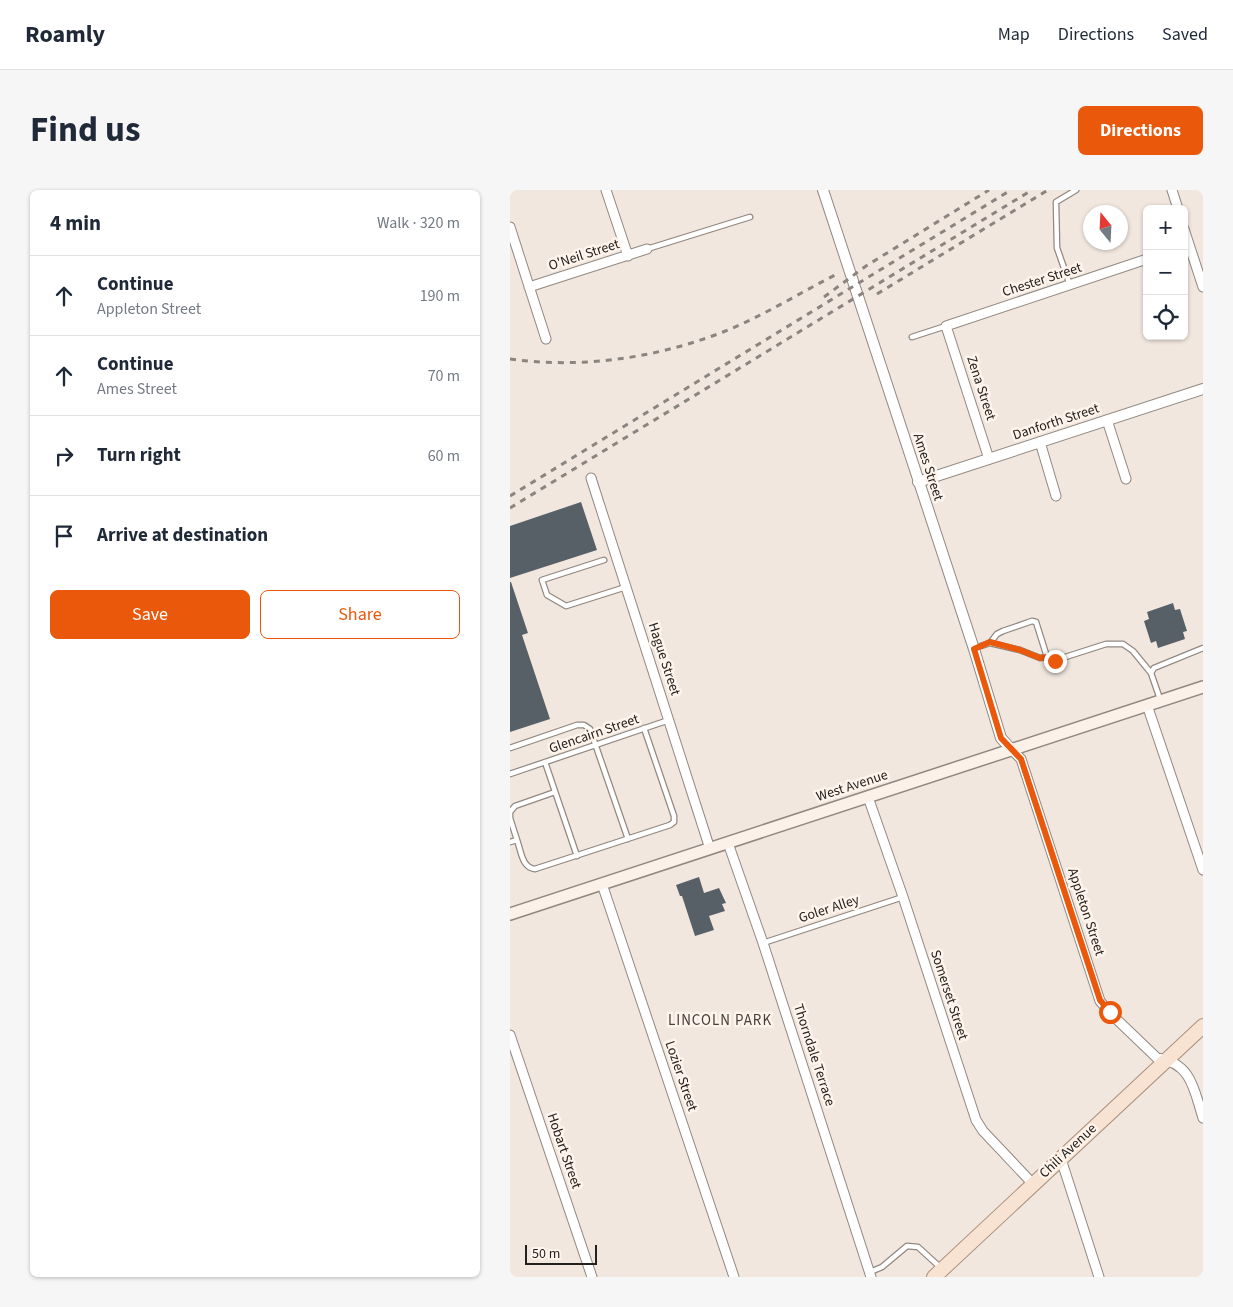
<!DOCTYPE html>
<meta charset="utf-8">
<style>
body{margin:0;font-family:"Source Sans 3",sans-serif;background:#f6f6f7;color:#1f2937}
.controls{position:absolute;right:15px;top:15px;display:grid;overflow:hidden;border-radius:8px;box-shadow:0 1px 4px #0004}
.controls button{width:45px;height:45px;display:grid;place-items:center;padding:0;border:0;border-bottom:1px solid #e0e1e3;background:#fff;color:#1f2937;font:25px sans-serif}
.compass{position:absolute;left:573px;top:15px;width:45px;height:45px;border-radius:50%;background:#fff;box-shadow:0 1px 4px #0004;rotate:342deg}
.scale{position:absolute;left:15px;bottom:12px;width:72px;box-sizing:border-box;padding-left:5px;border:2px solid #24201d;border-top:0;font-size:14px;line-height:18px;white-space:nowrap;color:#24201d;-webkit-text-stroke:4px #fff4ec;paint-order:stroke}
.stop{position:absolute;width:15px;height:15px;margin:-11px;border:4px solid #ea580c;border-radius:50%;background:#fff}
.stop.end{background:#ea580c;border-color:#fff;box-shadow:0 1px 5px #0008}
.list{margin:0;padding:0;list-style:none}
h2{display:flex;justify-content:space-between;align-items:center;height:65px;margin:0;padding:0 20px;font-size:21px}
h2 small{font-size:16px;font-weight:400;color:#747a83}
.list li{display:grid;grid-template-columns:32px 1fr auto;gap:15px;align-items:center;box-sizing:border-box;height:80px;padding:0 20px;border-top:1px solid #e0e1e3}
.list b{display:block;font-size:19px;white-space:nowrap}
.list p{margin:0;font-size:16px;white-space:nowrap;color:#747a83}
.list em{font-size:16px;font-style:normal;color:#747a83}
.actions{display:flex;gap:10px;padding:15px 20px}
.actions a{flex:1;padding:11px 0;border:1px solid #ea580c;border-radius:8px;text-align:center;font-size:18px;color:#ea580c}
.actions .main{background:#ea580c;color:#fff}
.icon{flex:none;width:28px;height:28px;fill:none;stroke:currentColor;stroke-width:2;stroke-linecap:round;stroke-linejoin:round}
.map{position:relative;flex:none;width:693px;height:1087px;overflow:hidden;border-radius:8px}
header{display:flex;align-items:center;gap:30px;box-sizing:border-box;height:70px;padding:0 25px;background:#fff;border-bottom:1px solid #e0e1e3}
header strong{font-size:24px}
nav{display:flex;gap:28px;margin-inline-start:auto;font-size:18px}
.intro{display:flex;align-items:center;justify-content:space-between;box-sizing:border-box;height:120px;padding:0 30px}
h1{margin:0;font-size:35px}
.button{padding:12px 22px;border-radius:8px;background:#ea580c;color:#fff;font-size:18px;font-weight:700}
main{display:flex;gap:30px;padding:0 30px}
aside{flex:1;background:#fff;border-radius:8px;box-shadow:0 1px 4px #0004}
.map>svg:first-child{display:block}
.building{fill:#586067}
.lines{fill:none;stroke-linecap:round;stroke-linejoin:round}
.service-casing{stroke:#918881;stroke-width:7}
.minor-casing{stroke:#918881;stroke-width:11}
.tertiary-casing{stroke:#918881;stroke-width:12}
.secondary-casing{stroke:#918881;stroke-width:14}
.primary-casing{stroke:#ab927f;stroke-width:16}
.service{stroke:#fff;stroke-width:4.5}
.minor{stroke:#fff;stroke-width:9}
.tertiary{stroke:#fff;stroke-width:10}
.secondary{stroke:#fbf1e8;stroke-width:11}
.primary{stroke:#f8e2d2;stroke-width:14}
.rail{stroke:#8b847f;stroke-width:3;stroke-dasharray:6 6;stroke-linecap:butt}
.route{stroke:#ea580c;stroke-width:6}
.labels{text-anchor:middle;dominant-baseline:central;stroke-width:5;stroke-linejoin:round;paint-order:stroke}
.street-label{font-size:14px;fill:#24201d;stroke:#fff4ec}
.neighbourhood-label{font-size:15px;letter-spacing:1px;fill:#463e38;stroke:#fff4ec}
</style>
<header>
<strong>Roamly</strong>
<nav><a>Map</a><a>Directions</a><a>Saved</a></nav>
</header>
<div class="intro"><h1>Find us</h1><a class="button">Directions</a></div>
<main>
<aside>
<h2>4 min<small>Walk · 320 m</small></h2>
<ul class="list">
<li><svg class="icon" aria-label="ahead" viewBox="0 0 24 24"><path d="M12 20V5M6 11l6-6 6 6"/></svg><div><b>Continue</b><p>Appleton Street</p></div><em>190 m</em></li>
<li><svg class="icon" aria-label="ahead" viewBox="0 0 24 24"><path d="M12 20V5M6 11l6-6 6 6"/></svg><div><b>Continue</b><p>Ames Street</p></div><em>70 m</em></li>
<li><svg class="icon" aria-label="right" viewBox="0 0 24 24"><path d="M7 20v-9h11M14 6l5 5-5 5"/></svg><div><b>Turn right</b></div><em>60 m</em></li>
<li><svg class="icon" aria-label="arrive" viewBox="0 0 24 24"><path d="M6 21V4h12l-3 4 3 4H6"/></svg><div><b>Arrive at destination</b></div></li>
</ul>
<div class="actions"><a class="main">Save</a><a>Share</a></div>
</aside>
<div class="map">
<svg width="693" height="1087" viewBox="0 0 693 1087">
<rect width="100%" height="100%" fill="#f1e7df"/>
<!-- building -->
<path class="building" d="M71,312L87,360L0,388V336Z
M0,392H1L18,443L12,445L40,529L0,542Z
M663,413L665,420L670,419L677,441L673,442L675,449L648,458L646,451L641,453L634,431L639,429L637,422Z
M189,687L194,703L209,698L216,713L212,714L215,721L199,726L204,740L185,746L172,706H170L166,695Z"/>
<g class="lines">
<defs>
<path id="service" d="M137,59L240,27
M560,95L547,58L546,12L566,0
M402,147L436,136
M94,370L32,390L37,405L56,416L116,397
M480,453L510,460L530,468L537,467
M465,458L480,453L487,444L493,441L522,431L526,432L537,467L543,471L596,454H613L623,461L641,483L650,509
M641,483L644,478L693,458
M0,558L67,535H74L80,539L118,649
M35,572L67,666
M0,584L159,530
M0,628V622L5,616L45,602
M0,628L7,650
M0,652L7,650C11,661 12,678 25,679L160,635L164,632V626L134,538
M253,753L393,707
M360,1082L372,1077L397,1056L408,1057L431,1078"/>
<path id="minor" d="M96,0L118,66
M662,0L668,19
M0,37L36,149
M674,39L693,97
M19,97L137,59
M597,230L616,289
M530,252L546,306
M479,269L436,136L637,69
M81,288L200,659
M637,515L693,680
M502,560L511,569L590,811L599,822L647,868C682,873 684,900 693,928
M358,607L393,707L466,930L473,941L523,994
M218,653L253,753L361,1087
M92,694L224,1087
M0,845L82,1087
M551,969L589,1087"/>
<path id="tertiary" d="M313,0L464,459L491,548L502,560
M408,292L693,199"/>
<path id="secondary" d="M0,724L693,497"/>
<path id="primary" d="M424,1087L693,836"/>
</defs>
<!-- service casing -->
<use href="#service" class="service-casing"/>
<!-- minor casing -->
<use href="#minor" class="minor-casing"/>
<!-- tertiary casing -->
<use href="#tertiary" class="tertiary-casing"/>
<!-- secondary casing -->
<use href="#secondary" class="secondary-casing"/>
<!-- primary casing -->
<use href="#primary" class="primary-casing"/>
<!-- service -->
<use href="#service" class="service"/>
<!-- minor -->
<use href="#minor" class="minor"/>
<!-- tertiary -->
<use href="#tertiary" class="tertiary"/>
<!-- secondary -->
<use href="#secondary" class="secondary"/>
<!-- primary -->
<use href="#primary" class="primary"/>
<!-- rail -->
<path class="rail" d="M367,104L538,0
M314,107L356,76L479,0
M0,169C72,179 146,168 213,142C251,127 288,104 325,85
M0,306L501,0
M0,318L522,0"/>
</g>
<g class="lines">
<!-- route -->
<path class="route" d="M545,471L537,467L530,468L510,460L480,452L464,459L491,548L511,569L590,810L600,822"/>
</g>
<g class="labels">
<!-- street labels -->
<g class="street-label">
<text transform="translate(74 65) rotate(-18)">O'Neil Street</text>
<text transform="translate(532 90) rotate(-18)">Chester Street</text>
<text transform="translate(471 198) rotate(72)">Zena Street</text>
<text transform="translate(546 232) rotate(-18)">Danforth Street</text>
<text transform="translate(418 277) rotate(72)">Ames Street</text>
<text transform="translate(154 469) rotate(72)">Hague Street</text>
<text transform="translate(84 544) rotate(-19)">Glencairn Street</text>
<text transform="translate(342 596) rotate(-18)">West Avenue</text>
<text transform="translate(319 719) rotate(-18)">Goler Alley</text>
<text transform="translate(576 722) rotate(72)">Appleton Street</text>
<text transform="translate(439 805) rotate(72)">Somerset Street</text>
<text transform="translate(304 865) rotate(72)">Thorndale Terrace</text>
<text transform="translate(171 886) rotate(71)">Lozier Street</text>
<text transform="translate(54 961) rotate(71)">Hobart Street</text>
<text transform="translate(558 961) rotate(-43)">Chili Avenue</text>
</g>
<!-- neighbourhood labels -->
<g class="neighbourhood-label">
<text x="210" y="830">LINCOLN PARK</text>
</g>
</g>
</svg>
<div class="controls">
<button>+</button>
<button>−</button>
<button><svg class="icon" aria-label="locate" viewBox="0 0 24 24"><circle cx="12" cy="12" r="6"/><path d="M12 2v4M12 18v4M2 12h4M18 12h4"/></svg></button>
</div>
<svg class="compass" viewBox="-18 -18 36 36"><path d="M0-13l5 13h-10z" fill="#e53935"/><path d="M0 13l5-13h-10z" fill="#747a83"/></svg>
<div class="scale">50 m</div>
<div class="stop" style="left:600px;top:822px"></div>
<div class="stop end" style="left:545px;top:471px"></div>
</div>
</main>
